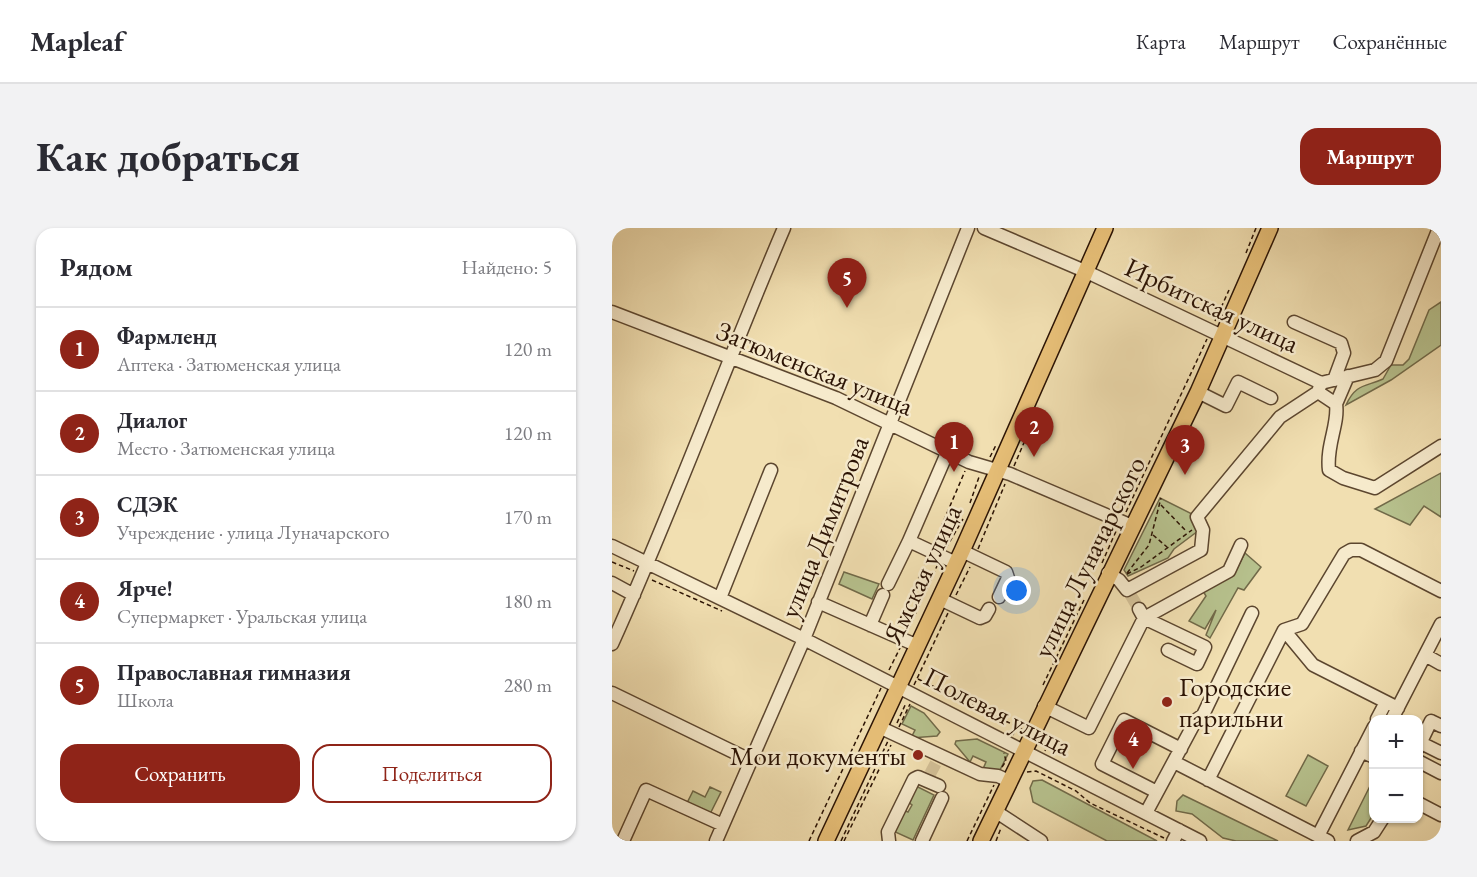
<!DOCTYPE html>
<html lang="ru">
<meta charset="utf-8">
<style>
body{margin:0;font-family:"EB Garamond",serif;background:#f2f2f3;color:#2b2b33}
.controls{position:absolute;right:18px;bottom:18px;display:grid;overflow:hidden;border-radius:12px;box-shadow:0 2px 4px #0004}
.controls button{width:54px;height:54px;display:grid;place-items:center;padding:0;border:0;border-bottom:2px solid #e1e1e2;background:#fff;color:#2b2b33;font:30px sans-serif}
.you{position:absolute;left:405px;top:363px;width:21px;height:21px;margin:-15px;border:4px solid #fff;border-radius:50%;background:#1a73e8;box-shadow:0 0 0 9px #1a73e833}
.badge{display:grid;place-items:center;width:39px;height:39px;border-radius:50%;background:#8f2418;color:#fff;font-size:20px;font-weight:700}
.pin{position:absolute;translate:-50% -50px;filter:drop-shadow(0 2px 3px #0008)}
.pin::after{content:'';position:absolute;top:32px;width:21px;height:18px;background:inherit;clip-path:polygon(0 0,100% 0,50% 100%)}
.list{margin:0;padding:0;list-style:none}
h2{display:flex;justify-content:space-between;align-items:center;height:78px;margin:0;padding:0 24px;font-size:26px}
h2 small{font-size:20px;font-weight:400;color:#7c7c81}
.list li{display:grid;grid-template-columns:39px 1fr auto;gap:18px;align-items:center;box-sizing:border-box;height:84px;padding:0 24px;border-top:2px solid #e1e1e2}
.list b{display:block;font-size:22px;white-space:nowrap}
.list p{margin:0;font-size:20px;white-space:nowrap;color:#7c7c81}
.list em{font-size:20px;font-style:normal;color:#7c7c81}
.actions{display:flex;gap:12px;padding:18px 24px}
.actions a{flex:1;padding:14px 0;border:2px solid #8f2418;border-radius:18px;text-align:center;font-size:21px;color:#8f2418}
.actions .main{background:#8f2418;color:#fff}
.map{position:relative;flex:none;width:829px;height:613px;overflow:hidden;border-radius:18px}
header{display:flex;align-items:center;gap:36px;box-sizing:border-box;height:84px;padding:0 30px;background:#fff;border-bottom:2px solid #e1e1e2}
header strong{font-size:28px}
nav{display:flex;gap:33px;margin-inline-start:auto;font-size:21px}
.intro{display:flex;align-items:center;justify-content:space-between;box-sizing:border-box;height:144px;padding:0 36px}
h1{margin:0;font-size:42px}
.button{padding:15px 27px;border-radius:18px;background:#8f2418;color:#fff;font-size:21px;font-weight:700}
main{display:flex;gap:36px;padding:0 36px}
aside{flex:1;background:#fff;border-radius:18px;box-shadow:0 2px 4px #0004}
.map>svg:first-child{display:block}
.green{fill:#b7c28e;stroke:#716a49;stroke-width:1.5}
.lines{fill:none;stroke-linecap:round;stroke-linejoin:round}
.minor-tunnel{stroke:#d3c097;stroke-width:12;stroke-dasharray:12 6;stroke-linecap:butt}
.minor-casing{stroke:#5c462f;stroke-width:15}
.major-casing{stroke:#2b1304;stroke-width:18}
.path{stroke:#2b1304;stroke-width:1.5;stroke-dasharray:4.5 3;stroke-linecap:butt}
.minor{stroke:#f6eacc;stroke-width:12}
.major{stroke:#e8c078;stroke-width:15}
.poi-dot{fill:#8f2418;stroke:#f6eacc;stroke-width:2}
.labels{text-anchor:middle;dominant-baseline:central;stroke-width:5;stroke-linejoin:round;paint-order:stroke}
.street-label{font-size:27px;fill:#2b1304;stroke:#f6eacc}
.poi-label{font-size:27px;fill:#2b1304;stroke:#f6eacc;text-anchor:start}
</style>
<header>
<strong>Mapleaf</strong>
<nav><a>Карта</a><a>Маршрут</a><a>Сохранённые</a></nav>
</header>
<div class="intro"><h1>Как добраться</h1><a class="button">Маршрут</a></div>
<main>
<aside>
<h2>Рядом<small>Найдено: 5</small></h2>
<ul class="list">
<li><span class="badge">1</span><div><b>Фармленд</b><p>Аптека · Затюменская улица</p></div><em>120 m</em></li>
<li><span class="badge">2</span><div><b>Диалог</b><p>Место · Затюменская улица</p></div><em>120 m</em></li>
<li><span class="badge">3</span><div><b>СДЭК</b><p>Учреждение · улица Луначарского</p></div><em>170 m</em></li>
<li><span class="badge">4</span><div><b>Ярче!</b><p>Супермаркет · Уральская улица</p></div><em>180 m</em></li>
<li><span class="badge">5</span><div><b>Православная гимназия</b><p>Школа</p></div><em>280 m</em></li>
</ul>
<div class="actions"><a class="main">Сохранить</a><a>Поделиться</a></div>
</aside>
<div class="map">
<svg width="829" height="613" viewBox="0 0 829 613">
<rect width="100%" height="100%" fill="#f1dfb1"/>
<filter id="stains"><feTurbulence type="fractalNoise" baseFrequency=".00333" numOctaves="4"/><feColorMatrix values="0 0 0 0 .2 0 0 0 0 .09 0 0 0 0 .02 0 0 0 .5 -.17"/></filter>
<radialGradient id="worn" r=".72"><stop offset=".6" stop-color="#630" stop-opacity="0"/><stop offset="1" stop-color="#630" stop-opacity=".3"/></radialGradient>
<!-- green -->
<path class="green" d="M829,74V117L779,152L734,177C744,155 754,159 771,151L779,137H791L797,131L817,82Z
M829,245V289L812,278L798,297L763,281Z
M548,270L582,287L586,303L562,321L556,330L516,348L512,342Z
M633,325L649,339L632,362L626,360L598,410L594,407L604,382L593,401L577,393L594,368L591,363L622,346Z
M232,344L267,356L260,371L227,356Z
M299,478L312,485L328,504L325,508L299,510L303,502L290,496Z
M365,511L396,526L387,544L371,541L374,534L361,528L358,534L343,516L344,513Z
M696,527L716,538L694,578L674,568Z
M430,552L545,613H495L421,574L418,560L421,553Z
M302,557L322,567L301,612L281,603L291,582L296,584L300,577L295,573Z
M758,558L761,560V587L754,598L736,602Z
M98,559L109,564L98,586L75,575L81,563L93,569Z
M571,567L666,613H624L611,610L580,586L564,583L565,573Z"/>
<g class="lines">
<!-- minor-tunnel -->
<path class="minor-tunnel" d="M518,366L527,381
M318,546L325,533"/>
<defs>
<path id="minor" d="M372,0L475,44L709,155
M0,84L224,170L357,234L398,246L520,298
M682,94L729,115L732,125L722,152
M586,164L614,178L626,154L659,170
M706,164L724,176L736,148
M724,176C727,196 714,217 717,242L731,250L763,260L829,218
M297,313L336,223
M0,318L192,411L588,613
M350,323L394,344L396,350L387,369
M496,345L507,352L515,362L589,322L591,302L585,289L668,189L706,164L709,155L763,142L774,133L827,0
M0,355L22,367
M276,356L297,313L344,335
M108,370L159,242
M328,371L368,390L373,388L377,381
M206,374L306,418
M527,381L532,390L593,419L585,436L556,422
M258,397L271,367
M672,402L701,437L786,480
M0,416C62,279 113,138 172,0
M813,427L829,436
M0,465L140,533
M432,478L477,500L532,390L617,343L629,317
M765,491L774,474
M780,491L829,396
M267,499L368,546L386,548L397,553
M809,515L829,525
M806,520L819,493L829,498
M749,523L762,529
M806,533L829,545
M562,534L716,613
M596,552L672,402L690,396L732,326L739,322H749L829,363
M545,564L490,536L512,492L569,521
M806,575L829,587
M383,583L429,613
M534,585L584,492L591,487L640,385
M706,608L762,499
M11,613L34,562L111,597
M104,613L192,411L356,0
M277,613L276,604L302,551L306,549L327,558
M310,613L330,570
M561,613L567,602
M745,613L762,604L771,590"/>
<path id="major" d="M214,613L350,323L493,0
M369,613L586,164L658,0"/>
</defs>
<!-- minor casing -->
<use href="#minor" class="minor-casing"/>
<!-- major casing -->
<use href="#major" class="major-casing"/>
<!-- path -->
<path class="path" d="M634,25L644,0
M603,93L617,62
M378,229L384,217
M402,238L414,210
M358,275L367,249
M549,277L575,304
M514,284L595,111
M541,307L555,319
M323,313L353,243
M334,320L351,291
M366,321L393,256
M0,334L22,343
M490,335L505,301
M515,345L537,317L549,270
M515,346L529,339L580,302
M40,352L110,383
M344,367L358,339
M285,398L315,331
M296,402L325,338
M277,442L288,420
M306,451L410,501
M302,457L336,385
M431,457L472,372
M285,495L294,475
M287,499L298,476
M401,507L405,498
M430,510L436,517L433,523
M390,539L394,533L392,525
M415,544L424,543L464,563L478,575L552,610
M197,613L269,460
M229,613L276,513
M232,613L279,517
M355,613L382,557
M384,613L389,600"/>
<!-- minor -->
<use href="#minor" class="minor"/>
<!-- major -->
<use href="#major" class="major"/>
</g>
<!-- markers -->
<g class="poi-dot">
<circle cx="555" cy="474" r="6"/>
<circle cx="306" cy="527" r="6"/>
</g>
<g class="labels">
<!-- street labels -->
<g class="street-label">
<text transform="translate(600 77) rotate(25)">Ирбитская улица</text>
<text transform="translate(203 140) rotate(22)">Затюменская улица</text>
<text transform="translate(212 299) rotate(-68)">улица Димитрова</text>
<text transform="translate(477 329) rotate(-64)">улица Луначарского</text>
<text transform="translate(310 346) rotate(-65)">Ямская улица</text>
<text transform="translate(386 483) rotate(27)">Полевая улица</text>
</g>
<!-- poi labels -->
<g class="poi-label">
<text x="567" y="458">Городские<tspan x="567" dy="31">парильни</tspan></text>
<text x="294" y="527" text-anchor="end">Мои документы</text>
</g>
</g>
<rect width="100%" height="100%" filter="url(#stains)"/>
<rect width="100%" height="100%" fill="url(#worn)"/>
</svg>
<div class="controls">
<button>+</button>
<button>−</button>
</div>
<div class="you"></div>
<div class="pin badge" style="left:342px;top:244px">1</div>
<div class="pin badge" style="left:422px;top:229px">2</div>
<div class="pin badge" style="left:573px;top:247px">3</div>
<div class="pin badge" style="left:521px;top:541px">4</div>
<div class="pin badge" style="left:235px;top:80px">5</div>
</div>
</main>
